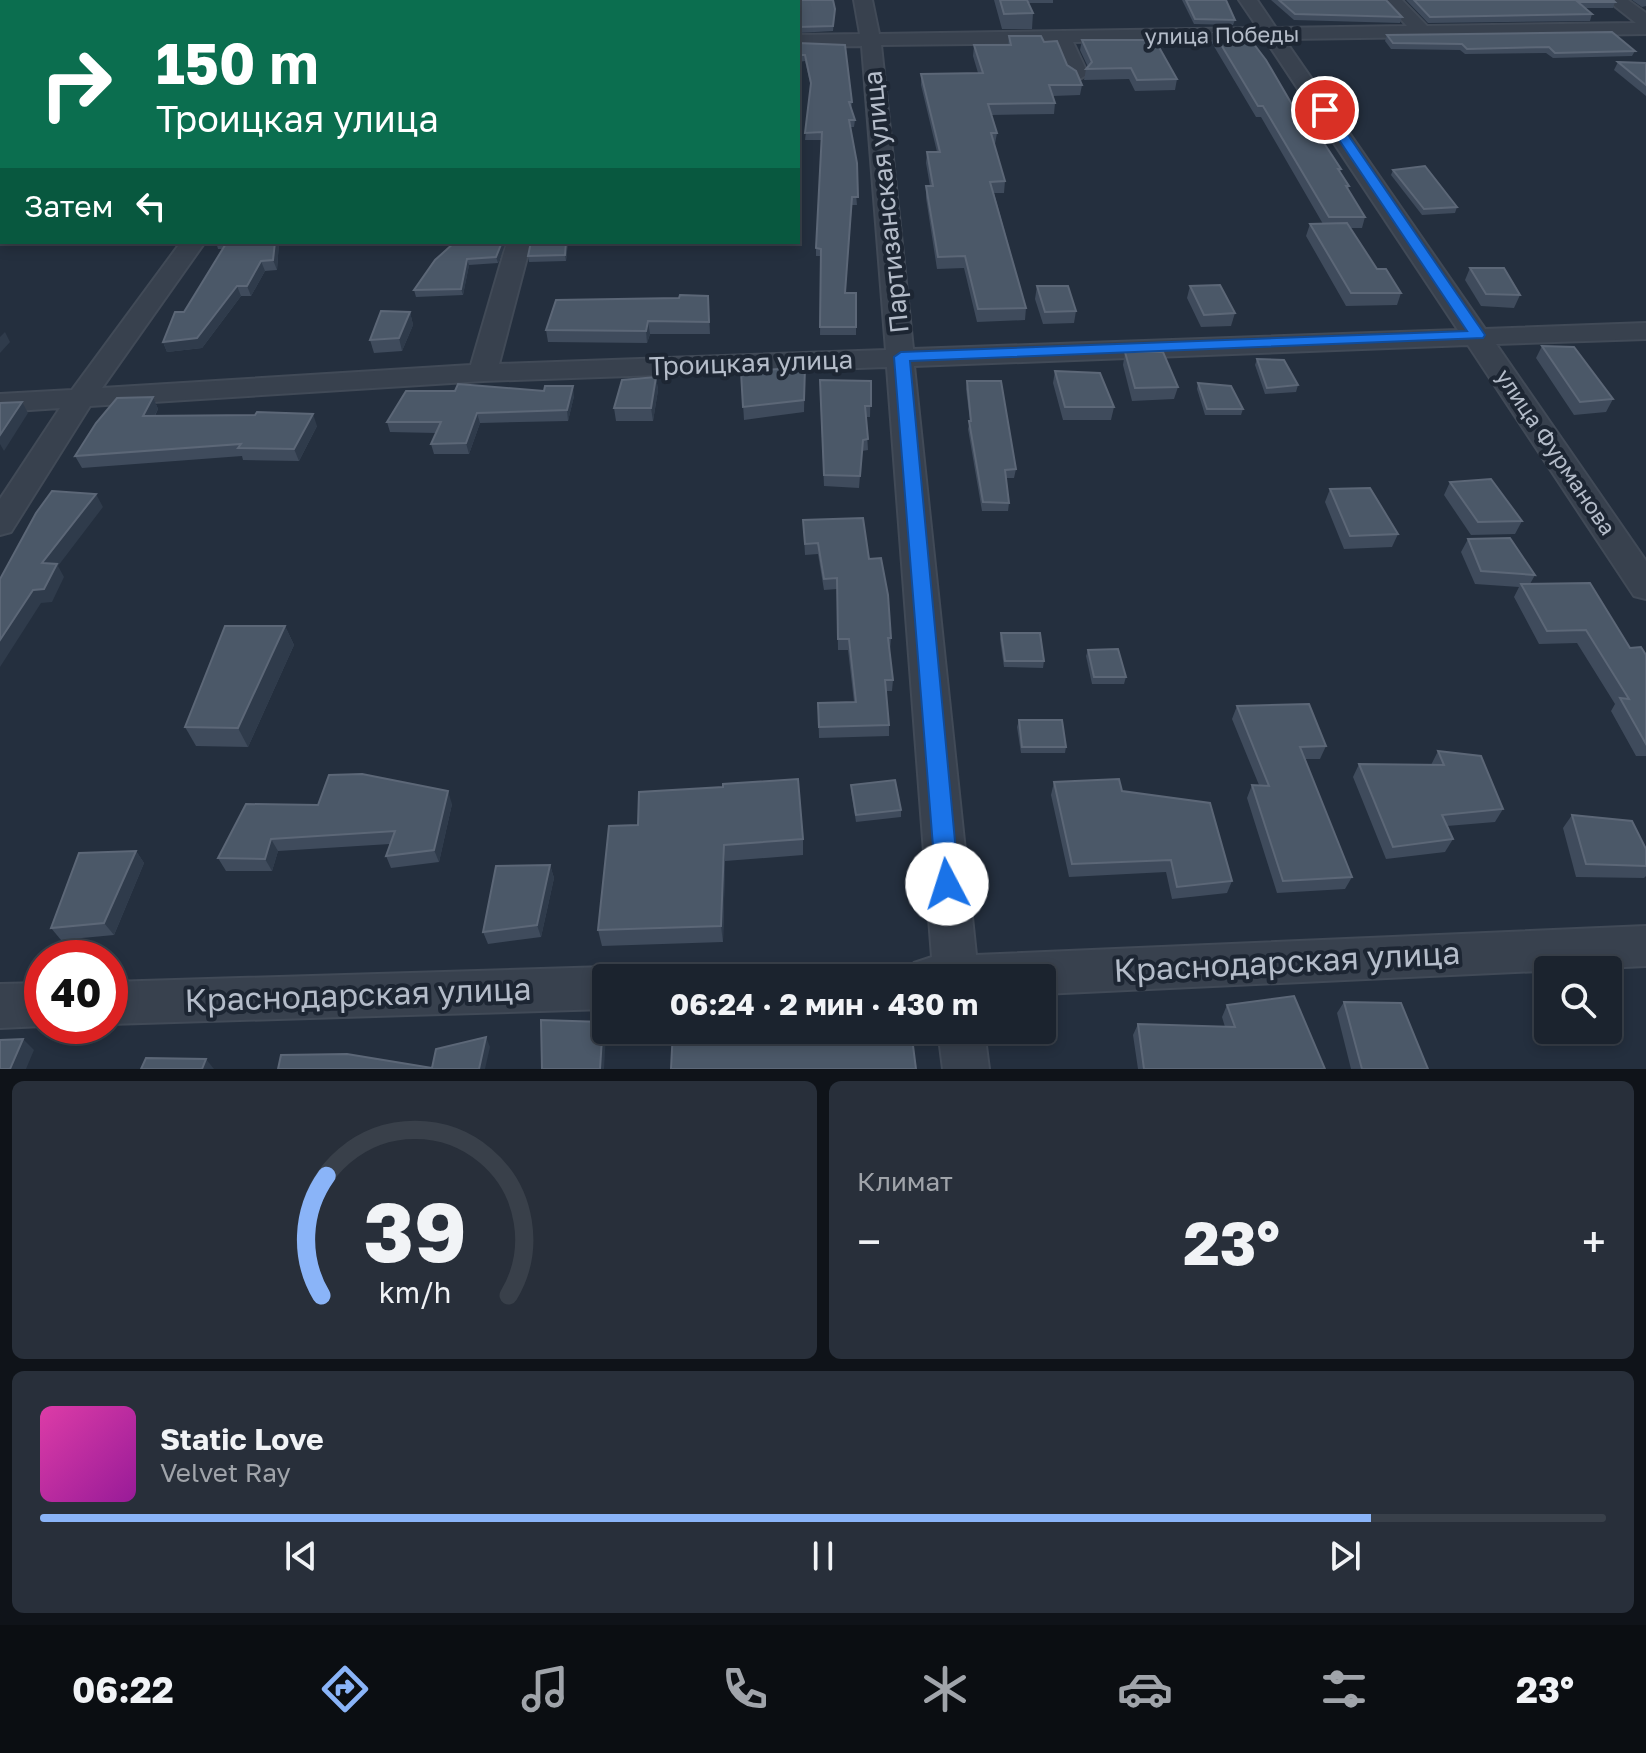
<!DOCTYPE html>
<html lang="ru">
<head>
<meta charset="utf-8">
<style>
	body { margin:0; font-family:"Golos Text",sans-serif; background:#282f3a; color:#f1f3f6; height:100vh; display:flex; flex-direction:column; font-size:30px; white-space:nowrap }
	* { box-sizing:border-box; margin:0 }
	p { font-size:26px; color:#a0a4aa }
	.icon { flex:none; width:44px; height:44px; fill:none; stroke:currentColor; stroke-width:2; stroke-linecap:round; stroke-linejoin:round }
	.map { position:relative; height:1069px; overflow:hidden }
	.details { display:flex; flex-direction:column; gap:12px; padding:12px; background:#0f1319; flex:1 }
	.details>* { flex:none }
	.banner { position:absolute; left:0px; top:0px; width:800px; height:244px; box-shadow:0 4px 12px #0003,0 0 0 2px #39404a; background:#0b6e4f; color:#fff; overflow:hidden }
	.controls { position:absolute; left:1534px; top:956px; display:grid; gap:16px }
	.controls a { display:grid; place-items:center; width:88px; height:88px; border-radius:8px; background:#1b232e; box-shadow:0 4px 12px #0003,0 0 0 2px #39404a; font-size:40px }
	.speed { position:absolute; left:24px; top:940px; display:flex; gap:16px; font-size:40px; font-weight:700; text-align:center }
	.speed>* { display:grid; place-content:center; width:104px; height:104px; border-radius:50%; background:#1b232e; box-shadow:0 4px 12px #0003,0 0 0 2px #39404a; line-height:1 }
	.speed .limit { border:12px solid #d22; background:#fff; color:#111 }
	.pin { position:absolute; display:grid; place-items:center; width:68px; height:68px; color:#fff; margin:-34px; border:4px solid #fff; border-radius:50%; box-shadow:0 2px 8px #0007 }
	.me { position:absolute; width:88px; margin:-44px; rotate:355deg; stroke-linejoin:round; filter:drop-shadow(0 0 6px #0008) }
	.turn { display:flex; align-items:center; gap:28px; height:168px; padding:0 24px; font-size:36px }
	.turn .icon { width:104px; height:104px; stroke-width:2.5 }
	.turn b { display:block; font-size:56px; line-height:68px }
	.then { display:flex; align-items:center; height:76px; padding:0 24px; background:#0003; gap:16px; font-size:30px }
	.big { font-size:60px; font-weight:700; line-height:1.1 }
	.details .card { flex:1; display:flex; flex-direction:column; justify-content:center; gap:12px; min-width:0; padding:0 28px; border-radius:12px; background:#282f3a }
	.details .dial { align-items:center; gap:0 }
	.dial svg { height:208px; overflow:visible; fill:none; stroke:#39404a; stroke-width:7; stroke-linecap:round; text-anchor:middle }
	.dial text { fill:#f1f3f6; stroke:none }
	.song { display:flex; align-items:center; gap:24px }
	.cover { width:96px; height:96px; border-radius:12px; background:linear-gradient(135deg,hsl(320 70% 55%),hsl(300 70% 35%)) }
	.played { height:8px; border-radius:4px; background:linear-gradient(90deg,#8ab4f8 85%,#39404a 85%) }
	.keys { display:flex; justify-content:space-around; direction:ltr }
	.heat { display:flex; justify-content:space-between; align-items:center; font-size:44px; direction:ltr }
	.details .tiles { flex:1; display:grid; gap:12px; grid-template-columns:1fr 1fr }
	.card:last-child { grid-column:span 2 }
	.trip { position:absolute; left:592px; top:964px; width:464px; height:80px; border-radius:8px; background:#1b232e; box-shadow:0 4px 12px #0003,0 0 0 2px #39404a; font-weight:700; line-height:80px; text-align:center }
	.dock { display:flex; height:128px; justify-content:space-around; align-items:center; background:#0b0e12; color:#a0a4aa }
	.dock .icon { width:56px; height:56px }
	.dock .active { color:#8ab4f8 }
	.dock b { font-size:36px; color:#f1f3f6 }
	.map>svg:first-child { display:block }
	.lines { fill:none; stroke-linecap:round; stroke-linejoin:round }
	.minor-casing { stroke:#414a57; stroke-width:4 }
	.minor { fill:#38414e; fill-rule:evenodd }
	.wall { fill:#3f4b5c }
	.shaded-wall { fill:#2f3b4b }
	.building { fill:#4b5868; stroke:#5c6777; stroke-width:2 }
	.route { fill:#1a73e8; stroke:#114b97; stroke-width:2 }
	.labels { text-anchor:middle; stroke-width:8; stroke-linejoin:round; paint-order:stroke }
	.far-street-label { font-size:22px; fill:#b4bcc9; stroke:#1d2633 }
	.street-label { font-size:26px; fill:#b4bcc9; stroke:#1d2633 }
	.near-street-label { font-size:32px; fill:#b4bcc9; stroke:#1d2633 }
</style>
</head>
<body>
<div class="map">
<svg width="1646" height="1069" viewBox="0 0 1646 1069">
	<rect width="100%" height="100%" fill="#242f3e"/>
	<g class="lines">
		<g class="minor-casing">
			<g id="minor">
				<polygon points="0,0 18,0 2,2 2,6"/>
				<polygon points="359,0 377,0 358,2"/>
				<polygon points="471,0 489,0 470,2"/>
				<path d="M854,0H872L879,34L1258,28L1239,0H1257L1276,28L1407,26L1383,0H1402L1427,26L1636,23L1607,0H1628L1646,13V34L1284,39L1485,329L1646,323V339L1496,344L1646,561V599L1634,596L1468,345L914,366L976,955L1646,926V966L1042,994V978H907L914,963L932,957L887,367L483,381L90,406L11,532L0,535V499L60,408L0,412V394L72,390L181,242H205L102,388L471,365L507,242H531L499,364L886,350L862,46L798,47V35L860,34ZM1265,39L1458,330L913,349L881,45L1055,43L1068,74L1078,80L1088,74L1073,42Z"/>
				<polygon points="606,967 622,973 624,978 606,978 606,1009 110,1024 110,982"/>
				<polygon points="42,983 43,1026 0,1028 0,984"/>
				<polygon points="938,1030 984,1030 989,1069 943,1069"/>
			</g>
		</g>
		<use href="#minor" class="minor"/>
	</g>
	<g class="wall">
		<polygon points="994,0 1053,0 1053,3 1029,3 1033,13 1032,29 1002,29"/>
		<polygon points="1182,0 1226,0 1235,20 1233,25 1194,24"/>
		<polygon points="1271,0 1386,0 1402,17 1400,23 1294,20"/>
		<polygon points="1406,0 1613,0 1615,2 1613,8 1585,8 1592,14 1590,21 1428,23"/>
		<polygon points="1632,0 1646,0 1646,6 1642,7"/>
		<polygon points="798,2 835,9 833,31 798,33"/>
		<polygon points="1214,33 1245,39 1311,137 1341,169 1340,172 1349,186 1348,190 1365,217 1362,228 1350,228 1377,269 1401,293 1397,305 1346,306 1306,236 1310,224 1323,224 1261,117 1256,117 1212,43"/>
		<polygon points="1387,35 1635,51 1632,56 1553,58 1546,53 1465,54 1460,50 1391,49 1385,41"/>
		<polygon points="1009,36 1044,42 1067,65 1082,85 1080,95 1053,96 1055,103 1054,114 991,115 997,133 995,144 994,144 1005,181 1004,193 994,193 1026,308 1025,320 977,322 964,268 937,269 926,198 926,186 930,186 926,163 927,152 937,152 921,85 921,74 978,73 973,56 974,45 1008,45"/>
		<polygon points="1082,40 1177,79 1175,90 1135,91 1129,79 1084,80 1086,69 1088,67 1080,50"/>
		<polygon points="798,43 852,102 851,109 855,120 854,127 850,127 857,205 852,205 845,293 856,293 856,335 820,335 821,256 816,256 816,248 822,140 805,140 811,87 805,61 798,62"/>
		<polygon points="1618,62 1646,63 1646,96 1614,70"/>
		<polygon points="1393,170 1457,207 1455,213 1422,215 1391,175"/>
		<polygon points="122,242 156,242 155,244 122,243"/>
		<polygon points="216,242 279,242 277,270 265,271 251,296 241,296 202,348 167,352 163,342 184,312 223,249 218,249"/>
		<polygon points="455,242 506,242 498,263 469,265 463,295 416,297 414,290"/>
		<polygon points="568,242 566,261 529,262 528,256"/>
		<polygon points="1470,268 1520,295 1514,308 1481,306 1465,280"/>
		<polygon points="1037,286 1076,311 1074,323 1043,324 1035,299"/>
		<polygon points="1190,286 1235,313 1231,326 1201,327 1187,298"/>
		<polygon points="708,296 710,334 650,334 647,343 548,342 546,330 679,298"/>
		<polygon points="410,312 413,325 402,351 374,353 370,340"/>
		<polygon points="1542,346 1613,399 1606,412 1574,415 1536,358"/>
		<polygon points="1125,352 1178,387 1174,399 1132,401 1123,365"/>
		<polygon points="1257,359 1298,385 1296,392 1265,394 1255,365"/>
		<polygon points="805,367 804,412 744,420 741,372"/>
		<polygon points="1055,371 1114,407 1111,420 1063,420 1053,383"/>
		<polygon points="656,377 658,390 653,421 616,421 614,408"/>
		<polygon points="871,381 870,417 866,417 868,450 862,451 859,488 824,486 820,391"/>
		<polygon points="967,381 1016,469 1014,478 1006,478 1009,503 1008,511 982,511 968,429 970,421 966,389"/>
		<polygon points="1198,383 1243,409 1241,415 1205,415 1197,389"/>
		<polygon points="574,396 568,421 480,423 469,454 434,454 431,444 436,433 390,432 387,422"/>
		<polygon points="153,397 158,409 155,416 317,426 299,461 243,460 242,456 82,468 75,456"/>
		<polygon points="1450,482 1522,521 1515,534 1471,535 1444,495"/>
		<polygon points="1330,489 1398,534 1392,547 1344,549 1325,502"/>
		<polygon points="803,520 869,559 891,638 890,650 889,650 893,680 892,691 886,691 889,725 889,736 819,738 818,703 854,702 848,650 838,650 837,589 824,590 818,554 805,555"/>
		<polygon points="1468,539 1535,575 1530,584 1630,648 1646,655 1646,756 1636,756 1611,711 1615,704 1577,643 1539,644 1514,597 1519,587 1475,584 1461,552"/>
		<polygon points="285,626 294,645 248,747 196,746 185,727"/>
		<polygon points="1001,633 1044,661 1043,668 1004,667 1000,639"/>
		<polygon points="1088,650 1126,677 1124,684 1092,684 1086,656"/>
		<polygon points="1237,706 1326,746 1320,759 1305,759 1352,877 1345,889 1277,893 1247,798 1252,785 1259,785 1232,719"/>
		<polygon points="1019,720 1066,747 1065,753 1021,753 1017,727"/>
		<polygon points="1438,751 1503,809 1495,822 1447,826 1453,839 1445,852 1386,859 1353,777 1359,764 1431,765"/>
		<polygon points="1054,782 1122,791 1232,881 1227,893 1172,899 1166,872 1069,877 1051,795"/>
		<polygon points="851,785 901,810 901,817 856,822 851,791"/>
		<polygon points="452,804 439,862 391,868 386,856 390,844 278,851 272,871 226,871 218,858 318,805"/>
		<polygon points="1572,815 1646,849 1646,876 1644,878 1576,877 1563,828"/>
		<polygon points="638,825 803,839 803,855 725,861 723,942 602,946 598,930"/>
		<polygon points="136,851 144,863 114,935 61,940 51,928"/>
		<polygon points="550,865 554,878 541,937 488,944 483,932"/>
		<polygon points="1344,1002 1428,1069 1351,1069 1337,1013"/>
		<polygon points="1227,1005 1325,1069 1138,1069 1133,1035 1138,1024 1225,1027 1222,1017"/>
	</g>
	<g class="shaded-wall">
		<polygon points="2,58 2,72 0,74 0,60"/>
		<polygon points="275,242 279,242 277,270 273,260"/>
		<polygon points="502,242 506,242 498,263 496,257"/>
		<polygon points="566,242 568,242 566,261 565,255"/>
		<polygon points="467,259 469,265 463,295 461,289"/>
		<polygon points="261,261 265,271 251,296 247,286"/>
		<polygon points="237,286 241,296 202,348 167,352 163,342"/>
		<polygon points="410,312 413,325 402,351 399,338"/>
		<polygon points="648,321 650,334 647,343 646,331"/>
		<polygon points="5,332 10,342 0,353 0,337"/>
		<polygon points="656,377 658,390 653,421 651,408"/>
		<polygon points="573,386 574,396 568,421 567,410"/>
		<polygon points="153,397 158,409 148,428 143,416"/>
		<polygon points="22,402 28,413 4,451 0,444 0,435"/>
		<polygon points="477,413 480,423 469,454 466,443"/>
		<polygon points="313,414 317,426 299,461 294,449"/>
		<polygon points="96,494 103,507 58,566 64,577 52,602 41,603 0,667 0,640 42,563"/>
		<polygon points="285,626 294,645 248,747 238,728"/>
		<polygon points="448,791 452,804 439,862 434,850"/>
		<polygon points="271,839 278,851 272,871 265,859"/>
		<polygon points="724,845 725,861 723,942 721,926"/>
		<polygon points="136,851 144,863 114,935 104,923"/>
		<polygon points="550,865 554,878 541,937 537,925"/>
		<polygon points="603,1022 606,1033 604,1069 600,1069"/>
		<polygon points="486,1037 490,1047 485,1069 479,1069"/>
		<polygon points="23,1039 34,1050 26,1069 10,1069"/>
		<polygon points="206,1059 214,1069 202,1069"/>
	</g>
	<g class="building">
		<polygon points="127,0 319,0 317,2 125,2"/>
		<polygon points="535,0 573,0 572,2 534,2"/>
		<polygon points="794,0 833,0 835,9 833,26 798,27 798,2 794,2"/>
		<polygon points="1000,0 1027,0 1033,13 1004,14"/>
		<polygon points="1186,0 1226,0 1235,20 1195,19"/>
		<polygon points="1279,0 1386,0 1402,17 1295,14"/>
		<polygon points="1414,0 1613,0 1615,2 1578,2 1592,14 1430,17"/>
		<polygon points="2,23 2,58 0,60 0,25"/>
		<polygon points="1242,32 1245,39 1250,39 1266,60 1311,137 1320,137 1341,169 1338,169 1349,186 1346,186 1365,217 1329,217 1263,106 1258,106 1214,33"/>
		<polygon points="1612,32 1635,51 1555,53 1549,47 1467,49 1462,44 1393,43 1387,35"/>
		<polygon points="1009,36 1041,36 1044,42 1057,41 1067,65 1076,71 1082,85 1049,85 1055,103 988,104 997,133 991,133 1005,181 990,182 1026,308 978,309 965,256 938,257 926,186 933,186 927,152 940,152 921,74 983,73 974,45 1011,45"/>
		<polygon points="1082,40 1155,40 1177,79 1137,80 1131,68 1086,69 1092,62"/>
		<polygon points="798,43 845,45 852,102 849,102 855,120 849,120 857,163 858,197 852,197 845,293 856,293 856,327 820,327 821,249 816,248 822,132 805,133 811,83 805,55 798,55"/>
		<polygon points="1618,62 1646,63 1646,85"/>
		<polygon points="1425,166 1457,207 1424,209 1393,170"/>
		<polygon points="1347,223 1377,269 1386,269 1401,293 1351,293 1310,224"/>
		<polygon points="227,242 275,242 273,260 261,261 247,286 237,286 197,338 163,342 175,312 184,312"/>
		<polygon points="455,242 502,242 496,257 467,259 461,289 414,290 435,260"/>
		<polygon points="531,242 566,242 565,255 528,256"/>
		<polygon points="1470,268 1504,268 1520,295 1486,294"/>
		<polygon points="1220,285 1235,313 1204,315 1190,286"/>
		<polygon points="1037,286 1068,286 1076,311 1045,312"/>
		<polygon points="680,295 708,296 709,322 648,321 646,331 546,330 556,300 679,298"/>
		<polygon points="381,311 410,312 399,338 370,340"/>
		<polygon points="1542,346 1574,347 1613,399 1580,402"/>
		<polygon points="1125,352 1163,352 1178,387 1135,388"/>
		<polygon points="1257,359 1284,360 1298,385 1267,388"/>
		<polygon points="805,367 804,400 743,407 741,372"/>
		<polygon points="1055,371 1100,373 1114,407 1065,407"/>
		<polygon points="656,377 651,408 614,408 622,380"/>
		<polygon points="820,380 871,381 871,406 865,406 868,439 863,440 860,476 824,475"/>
		<polygon points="967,381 1001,381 1016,469 1005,470 1009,503 983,502 969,421 971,421"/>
		<polygon points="1198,383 1231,386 1243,409 1207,409"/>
		<polygon points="458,384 544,391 545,386 573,386 567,410 477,413 466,443 431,444 441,422 387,422 406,391 455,391"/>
		<polygon points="153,397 143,416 255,415 257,412 313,414 294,449 238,448 241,444 75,456 96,423 117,398"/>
		<polygon points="22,402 0,435 0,403"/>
		<polygon points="1491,479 1522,521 1478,522 1450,482"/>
		<polygon points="1370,488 1398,534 1350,536 1330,489"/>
		<polygon points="52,491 96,494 42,563 57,564 44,589 33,590 0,640 0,579 36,513"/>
		<polygon points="863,518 869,559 881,558 888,595 891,638 888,638 893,680 885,680 889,725 819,727 818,703 856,702 849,639 838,639 837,578 824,579 818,543 805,544 803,520"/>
		<polygon points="1510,538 1535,575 1481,571 1468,539"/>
		<polygon points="1590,583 1630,648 1641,647 1646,655 1646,744 1620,698 1629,699 1586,630 1547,631 1521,584"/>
		<polygon points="225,626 285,626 238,728 185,727"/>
		<polygon points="1001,633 1040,633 1044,661 1005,661"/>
		<polygon points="1118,649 1126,677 1094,677 1088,650"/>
		<polygon points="1309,704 1326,746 1300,747 1352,877 1283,881 1252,785 1269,786 1237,706"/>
		<polygon points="1019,720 1062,720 1066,747 1022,747"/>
		<polygon points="1438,751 1481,756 1503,809 1442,815 1453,839 1393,847 1359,764 1444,765"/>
		<polygon points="362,774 448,791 434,850 386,856 395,831 271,839 265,859 218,858 246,804 318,805 329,775"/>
		<polygon points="798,779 803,839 724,845 721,926 598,930 609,826 638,825 639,792 723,787 723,784"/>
		<polygon points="1119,779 1122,791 1210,803 1232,881 1177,887 1171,860 1072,864 1054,782"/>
		<polygon points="895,780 901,810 856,815 851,785"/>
		<polygon points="1572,815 1632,821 1646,849 1646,866 1586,864"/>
		<polygon points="136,851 104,923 51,928 79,853"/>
		<polygon points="550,865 537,925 483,932 496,866"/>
		<polygon points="1294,996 1325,1069 1144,1069 1138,1024 1235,1027 1227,1005"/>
		<polygon points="1344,1002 1401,1003 1428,1069 1362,1069"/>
		<polygon points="541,1020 603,1022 600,1069 542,1069"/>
		<polygon points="673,1030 911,1030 916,1069 671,1069"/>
		<polygon points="486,1037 479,1069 278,1069 281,1055 347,1054 432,1068 436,1049"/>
		<polygon points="23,1039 10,1069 0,1069 0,1040"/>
		<polygon points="146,1058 206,1059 202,1069 141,1069"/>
	</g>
	<polygon class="route" points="1320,107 1329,107 1485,335 1483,338 910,361 959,884 956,891 947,895 939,891 936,884 894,357 901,352 1467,331 1319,110"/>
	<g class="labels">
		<g class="far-street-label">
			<text transform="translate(1222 35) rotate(-1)" y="8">улица Победы</text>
			<text transform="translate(1556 452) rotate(56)" y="8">улица Фурманова</text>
		</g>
		<g class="street-label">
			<text transform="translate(886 202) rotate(-96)" y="9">Партизанская улица</text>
			<text transform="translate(751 363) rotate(-2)" y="9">Троицкая улица</text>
		</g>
		<g class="near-street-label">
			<text transform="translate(1287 962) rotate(-3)" y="11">Краснодарская улица</text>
			<text transform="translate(358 995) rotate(-2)" y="11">Краснодарская улица</text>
		</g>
	</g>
</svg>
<div class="controls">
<a><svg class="icon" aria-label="search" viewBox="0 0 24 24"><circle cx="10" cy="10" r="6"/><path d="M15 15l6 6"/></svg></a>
</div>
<div class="speed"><div class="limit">40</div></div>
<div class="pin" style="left:1325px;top:110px;background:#d93025"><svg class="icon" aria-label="arrive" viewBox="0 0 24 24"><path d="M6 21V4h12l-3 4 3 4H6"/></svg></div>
<svg class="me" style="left:947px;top:884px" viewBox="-20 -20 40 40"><circle r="19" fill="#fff"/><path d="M0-13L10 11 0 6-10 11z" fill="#1a73e8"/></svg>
<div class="trip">06:24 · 2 мин · 430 m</div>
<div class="banner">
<div class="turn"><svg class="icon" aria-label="right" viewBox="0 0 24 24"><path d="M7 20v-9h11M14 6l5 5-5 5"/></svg><div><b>150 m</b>Троицкая улица</div></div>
<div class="then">Затем<svg class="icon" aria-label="left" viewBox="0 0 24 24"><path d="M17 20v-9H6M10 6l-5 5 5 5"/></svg></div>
</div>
</div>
<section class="details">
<div class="tiles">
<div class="card dial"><svg viewBox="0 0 100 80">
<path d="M14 69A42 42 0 1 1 86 69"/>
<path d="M14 69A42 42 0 0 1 16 23" stroke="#8ab4f8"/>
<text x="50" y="56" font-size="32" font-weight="700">39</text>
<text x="50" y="72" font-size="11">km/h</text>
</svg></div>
<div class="card"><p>Климат</p>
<div class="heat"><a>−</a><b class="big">23°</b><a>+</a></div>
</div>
<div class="card">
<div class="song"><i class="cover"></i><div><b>Static Love</b><p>Velvet Ray</p></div></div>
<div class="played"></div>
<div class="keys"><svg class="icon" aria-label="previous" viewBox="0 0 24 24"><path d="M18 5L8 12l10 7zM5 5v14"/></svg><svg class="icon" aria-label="pause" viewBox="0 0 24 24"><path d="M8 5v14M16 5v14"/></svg><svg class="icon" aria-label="next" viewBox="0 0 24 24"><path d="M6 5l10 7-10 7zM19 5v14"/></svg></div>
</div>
</div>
</section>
<nav class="dock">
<b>06:22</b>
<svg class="icon active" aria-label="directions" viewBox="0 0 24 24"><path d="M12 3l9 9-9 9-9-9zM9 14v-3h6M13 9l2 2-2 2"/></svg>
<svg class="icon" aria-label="music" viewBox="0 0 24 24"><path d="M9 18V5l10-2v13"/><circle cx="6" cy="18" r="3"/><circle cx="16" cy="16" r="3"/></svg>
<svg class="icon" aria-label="phone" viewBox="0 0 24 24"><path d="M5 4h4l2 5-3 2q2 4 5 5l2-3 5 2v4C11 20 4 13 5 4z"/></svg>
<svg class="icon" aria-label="climate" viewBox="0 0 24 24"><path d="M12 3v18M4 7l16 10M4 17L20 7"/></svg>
<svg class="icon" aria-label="car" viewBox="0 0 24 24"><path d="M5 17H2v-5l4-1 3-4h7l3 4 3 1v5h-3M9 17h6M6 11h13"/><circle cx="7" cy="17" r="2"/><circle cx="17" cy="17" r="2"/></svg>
<svg class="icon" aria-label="filters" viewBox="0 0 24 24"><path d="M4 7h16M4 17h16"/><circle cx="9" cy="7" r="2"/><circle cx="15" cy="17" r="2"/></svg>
<b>23°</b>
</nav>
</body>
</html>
